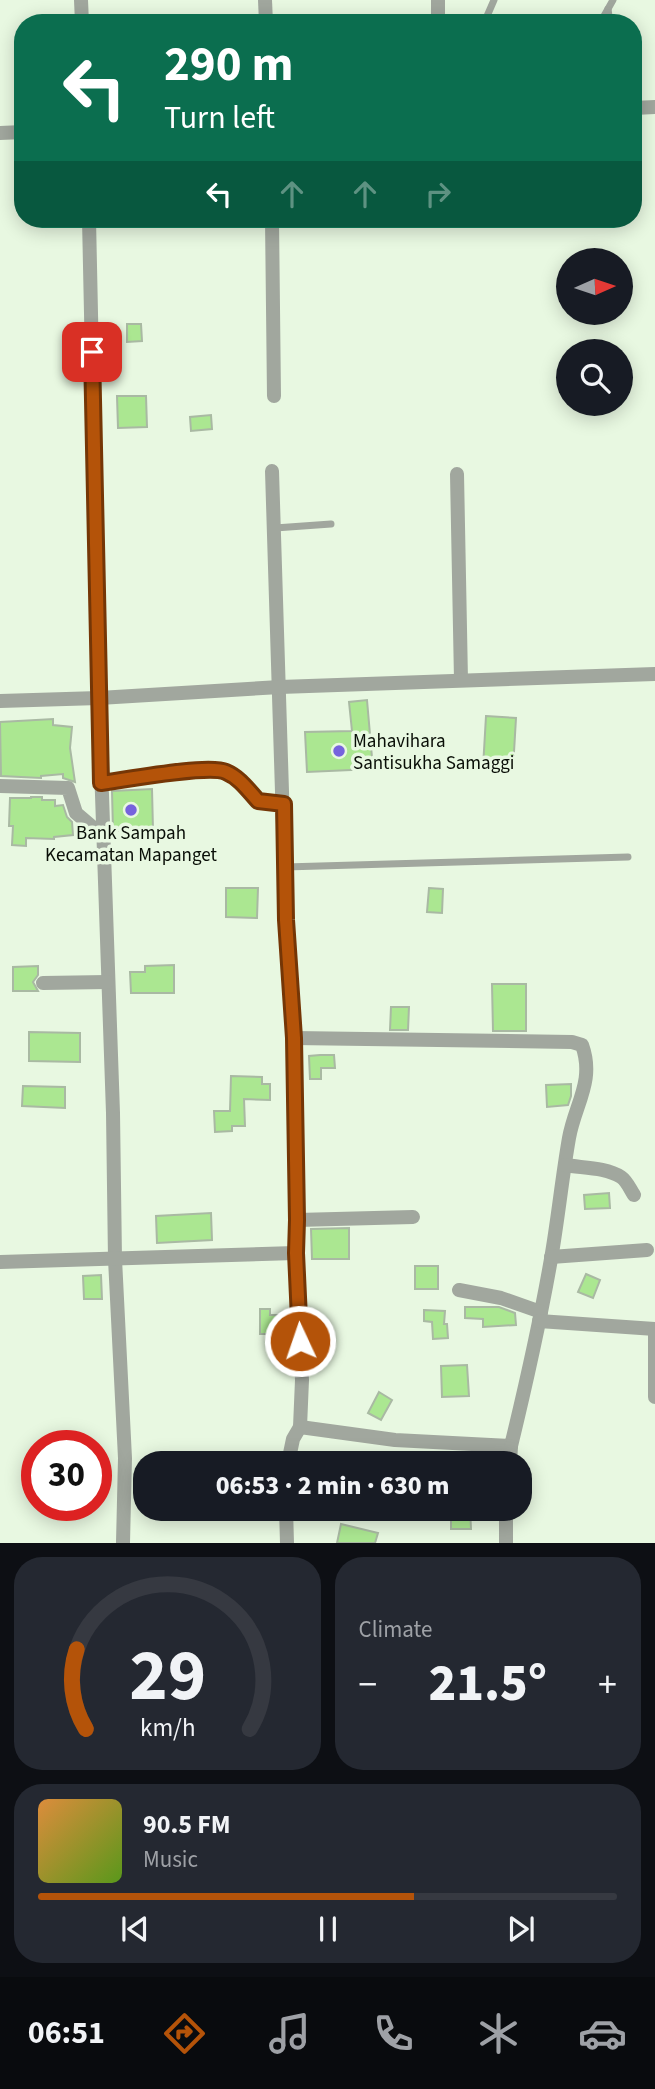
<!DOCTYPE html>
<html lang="en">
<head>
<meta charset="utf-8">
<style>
	body { margin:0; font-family:"Source Sans 3",sans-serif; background:#242831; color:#f1f3f6; height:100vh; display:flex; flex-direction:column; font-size:26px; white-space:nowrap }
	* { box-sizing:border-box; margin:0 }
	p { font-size:23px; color:#9ea1a6 }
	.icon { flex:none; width:38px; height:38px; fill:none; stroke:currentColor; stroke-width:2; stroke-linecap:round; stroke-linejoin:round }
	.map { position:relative; height:1543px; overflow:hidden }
	.panel { display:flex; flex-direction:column; gap:14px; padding:14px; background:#0d0f14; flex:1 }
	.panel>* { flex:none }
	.guide { position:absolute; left:14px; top:14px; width:628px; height:214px; border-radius:28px; box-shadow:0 4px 18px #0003; background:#0b6e4f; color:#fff; overflow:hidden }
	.needle { width:46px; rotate:87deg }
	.tools { position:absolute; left:556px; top:248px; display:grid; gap:14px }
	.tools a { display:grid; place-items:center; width:77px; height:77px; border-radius:50%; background:#171b24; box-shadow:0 4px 18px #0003; font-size:35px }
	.speed { position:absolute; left:21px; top:1430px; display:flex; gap:14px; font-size:35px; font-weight:700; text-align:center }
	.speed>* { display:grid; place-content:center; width:91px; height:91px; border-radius:50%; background:#171b24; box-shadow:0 4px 18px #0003; line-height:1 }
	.speed .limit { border:10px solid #d22; background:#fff; color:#111 }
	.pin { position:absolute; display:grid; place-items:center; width:60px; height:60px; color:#fff; margin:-30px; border-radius:14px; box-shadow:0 4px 10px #0006 }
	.me { position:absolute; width:77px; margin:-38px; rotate:357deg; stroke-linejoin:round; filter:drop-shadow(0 0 5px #0008) }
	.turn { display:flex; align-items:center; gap:24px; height:147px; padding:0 35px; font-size:32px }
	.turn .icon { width:91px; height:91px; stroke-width:2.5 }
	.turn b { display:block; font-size:49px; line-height:60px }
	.lanes { display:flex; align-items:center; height:66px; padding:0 35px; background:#0003; justify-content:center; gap:35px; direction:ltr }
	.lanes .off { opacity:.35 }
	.big { font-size:52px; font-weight:800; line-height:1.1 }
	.panel .widget { flex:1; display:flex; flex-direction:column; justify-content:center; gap:10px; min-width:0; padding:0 24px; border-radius:28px; background:#242831 }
	.panel .dial { align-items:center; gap:0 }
	.dial svg { height:182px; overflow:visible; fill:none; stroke:#363941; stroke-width:7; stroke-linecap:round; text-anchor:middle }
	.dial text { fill:#f1f3f6; stroke:none }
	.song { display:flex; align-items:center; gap:21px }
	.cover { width:84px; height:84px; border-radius:10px; background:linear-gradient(135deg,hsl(30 70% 55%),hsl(90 70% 35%)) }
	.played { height:7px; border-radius:4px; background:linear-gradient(90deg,#b45309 65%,#363941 65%) }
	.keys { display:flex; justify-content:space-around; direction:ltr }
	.heat { display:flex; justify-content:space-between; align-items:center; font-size:38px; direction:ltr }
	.panel .tiles { flex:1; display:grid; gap:14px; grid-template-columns:1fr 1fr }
	.widget:last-child { grid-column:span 2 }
	.trip { position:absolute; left:133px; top:1451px; width:399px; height:70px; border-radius:28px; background:#171b24; box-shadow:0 4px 18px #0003; font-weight:800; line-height:70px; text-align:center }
	.menu { display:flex; height:112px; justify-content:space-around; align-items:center; background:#090b0e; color:#9ea1a6 }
	.menu .icon { width:49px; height:49px }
	.menu .current { color:#b45309 }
	.menu b { font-size:32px; color:#f1f3f6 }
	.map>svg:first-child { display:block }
	.building { fill:#abe791; stroke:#a9b9a3; stroke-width:2 }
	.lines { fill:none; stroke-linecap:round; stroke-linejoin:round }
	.lane { stroke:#a1a79e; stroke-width:7 }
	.street { stroke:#a1a79e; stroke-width:14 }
	.route-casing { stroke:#753606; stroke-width:18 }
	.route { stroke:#b45309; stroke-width:12 }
	.poi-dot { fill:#7663dd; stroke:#e8f8e1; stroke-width:2.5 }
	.labels { text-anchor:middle; stroke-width:7; stroke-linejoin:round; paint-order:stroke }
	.poi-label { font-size:19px; fill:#090e07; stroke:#e8f8e1; text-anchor:start }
</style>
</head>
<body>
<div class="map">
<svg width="655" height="1543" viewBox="0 0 655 1543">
	<rect width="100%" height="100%" fill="#e8f8e1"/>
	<g class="building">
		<polygon points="127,324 141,324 142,341 127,342"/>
		<polygon points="117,396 146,396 147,427 118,428"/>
		<polygon points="211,415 212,429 191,431 190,417"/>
		<polygon points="367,700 373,769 307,772 305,732 352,731 349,702"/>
		<polygon points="486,716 516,718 513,769 483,768"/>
		<polygon points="53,719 53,725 72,727 70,748 75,782 63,778 63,774 41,776 41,778 1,776 0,722"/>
		<polygon points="152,789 153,830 113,831 112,791"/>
		<polygon points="31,797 42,797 42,800 55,800 55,806 63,805 67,817 72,822 73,835 54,837 54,839 26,838 26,846 12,845 13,826 9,826 10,798 31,798"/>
		<polygon points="226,888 258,888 257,918 226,917"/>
		<polygon points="429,888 443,889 442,913 427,912"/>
		<polygon points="174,965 174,993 131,993 130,972 145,972 145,966"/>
		<polygon points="38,966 38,975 33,982 38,991 13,991 13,967"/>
		<polygon points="492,984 526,984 526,1031 493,1031"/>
		<polygon points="391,1007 409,1007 408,1030 390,1030"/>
		<polygon points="29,1032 80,1033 80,1062 29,1061"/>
		<polygon points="320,1055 334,1055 335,1068 321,1068 321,1079 310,1079 309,1056"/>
		<polygon points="231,1076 262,1077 262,1084 270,1084 270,1100 244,1099 245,1126 232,1126 232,1131 215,1132 214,1111 230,1111"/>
		<polygon points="571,1084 571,1096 568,1105 547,1107 546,1085"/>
		<polygon points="23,1086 65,1087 65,1108 22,1106"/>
		<polygon points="609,1193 610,1208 585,1209 584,1195"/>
		<polygon points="211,1213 212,1240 157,1243 156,1216"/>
		<polygon points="349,1228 349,1259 312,1259 311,1229"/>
		<rect x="415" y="1266" width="23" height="23"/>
		<polygon points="586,1274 600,1280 593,1298 578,1292"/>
		<polygon points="101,1275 102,1299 84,1299 83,1276"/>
		<polygon points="465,1307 499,1307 515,1313 516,1325 483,1327 483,1319 465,1318"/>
		<polygon points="260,1309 270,1309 270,1315 289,1315 289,1334 260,1334"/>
		<polygon points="424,1310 445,1311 444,1324 447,1324 448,1338 433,1339 432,1322 424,1321"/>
		<polygon points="467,1365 469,1396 442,1397 441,1366"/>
		<polygon points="379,1392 392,1400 381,1420 368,1413"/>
		<polygon points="451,1508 470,1508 471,1529 451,1529"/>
		<polygon points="341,1524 378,1533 375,1543 337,1543"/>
	</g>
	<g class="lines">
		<g class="lane">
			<polyline points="608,9 610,23"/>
			<polyline points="484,23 494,0"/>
			<polyline points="600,23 613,0"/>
			<polyline points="275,528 331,524"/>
			<polyline points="285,867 628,857"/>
		</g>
		<g class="street">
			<polyline points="81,0 82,23"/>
			<polyline points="265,0 266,23"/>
			<polyline points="438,0 438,23"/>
			<polyline points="634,108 655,107"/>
			<polyline points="0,133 23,132"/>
			<polyline points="89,219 100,737 113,1113 115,1259 125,1458 123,1543"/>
			<polyline points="272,219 274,396"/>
			<polyline points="272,471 286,920 294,1038 297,1220 295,1253"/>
			<polyline points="457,474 461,680"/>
			<polyline points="0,701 99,698 280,687 655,674"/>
			<path d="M101,783C125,780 207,764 226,772C240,778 248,790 258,801L283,804"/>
			<polyline points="0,786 68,788 76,813 103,836"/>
			<polyline points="43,983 107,982"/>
			<path d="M294,1038L572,1042L582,1045C595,1081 575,1104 569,1138C562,1178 558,1219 551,1259C540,1322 526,1384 511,1446L395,1440L300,1427"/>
			<path d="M565,1165C582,1168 606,1167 621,1177C627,1181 630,1189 634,1195"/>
			<polyline points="297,1220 413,1217"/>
			<polyline points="551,1257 647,1250"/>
			<polyline points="0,1262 295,1253 302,1380 300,1427 293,1439 288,1463"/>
			<polyline points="459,1290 501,1298 541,1312"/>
			<polyline points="539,1321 655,1329"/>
			<polyline points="655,1329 655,1397"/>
			<polyline points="510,1463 511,1446"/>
			<polyline points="286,1508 287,1543"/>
			<polyline points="506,1543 506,1508"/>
		</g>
	</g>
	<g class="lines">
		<g class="route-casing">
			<path id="route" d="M92,352L101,783C125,780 208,764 226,772C240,778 248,790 258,801L284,804L286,920L294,1038L297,1220L296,1253L300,1341"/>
		</g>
		<use href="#route" class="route"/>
	</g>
	<g class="poi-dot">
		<circle cx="339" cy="751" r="7"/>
		<circle cx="131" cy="810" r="7"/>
	</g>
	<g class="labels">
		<g class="poi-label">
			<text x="353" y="747">Mahavihara<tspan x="353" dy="22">Santisukha Samaggi</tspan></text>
			<text x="131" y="839" text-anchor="middle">Bank Sampah<tspan x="131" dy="22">Kecamatan Mapanget</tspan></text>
		</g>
	</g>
</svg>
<div class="tools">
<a><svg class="needle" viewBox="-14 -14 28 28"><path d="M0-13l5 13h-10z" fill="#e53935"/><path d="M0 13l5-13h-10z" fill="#9ea1a6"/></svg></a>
<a><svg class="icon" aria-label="search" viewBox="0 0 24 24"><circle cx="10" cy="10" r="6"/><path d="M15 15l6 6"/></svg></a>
</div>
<div class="speed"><div class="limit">30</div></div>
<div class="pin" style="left:92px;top:352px;background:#d93025"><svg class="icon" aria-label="arrive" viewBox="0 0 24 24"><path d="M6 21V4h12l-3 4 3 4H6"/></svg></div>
<svg class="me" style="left:300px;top:1341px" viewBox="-20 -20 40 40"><circle r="17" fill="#b45309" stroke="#fff" stroke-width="3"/><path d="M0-11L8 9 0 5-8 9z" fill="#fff"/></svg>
<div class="trip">06:53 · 2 min · 630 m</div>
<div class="guide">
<div class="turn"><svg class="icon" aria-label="left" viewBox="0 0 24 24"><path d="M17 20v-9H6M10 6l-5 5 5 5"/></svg><div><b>290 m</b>Turn left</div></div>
<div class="lanes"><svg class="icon" aria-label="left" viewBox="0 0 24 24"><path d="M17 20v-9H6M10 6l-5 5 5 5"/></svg><svg class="icon off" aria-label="ahead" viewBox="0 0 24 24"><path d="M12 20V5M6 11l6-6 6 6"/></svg><svg class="icon off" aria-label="ahead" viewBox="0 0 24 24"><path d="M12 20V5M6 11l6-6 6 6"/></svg><svg class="icon off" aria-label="right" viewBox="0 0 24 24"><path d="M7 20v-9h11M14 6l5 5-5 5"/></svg></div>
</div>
</div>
<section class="panel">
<div class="tiles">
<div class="widget dial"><svg viewBox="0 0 100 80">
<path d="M14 69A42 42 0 1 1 86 69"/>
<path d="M14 69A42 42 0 0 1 10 34" stroke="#b45309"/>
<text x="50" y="56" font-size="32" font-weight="700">29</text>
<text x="50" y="72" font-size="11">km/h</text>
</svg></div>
<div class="widget"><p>Climate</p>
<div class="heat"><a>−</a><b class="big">21.5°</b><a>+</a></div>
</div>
<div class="widget">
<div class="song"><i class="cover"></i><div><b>90.5 FM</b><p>Music</p></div></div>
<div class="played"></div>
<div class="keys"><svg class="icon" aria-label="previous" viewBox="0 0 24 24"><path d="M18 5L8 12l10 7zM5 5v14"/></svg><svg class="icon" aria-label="pause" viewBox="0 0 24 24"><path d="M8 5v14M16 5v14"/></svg><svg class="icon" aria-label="next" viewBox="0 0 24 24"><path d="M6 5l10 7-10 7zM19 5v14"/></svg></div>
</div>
</div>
</section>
<nav class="menu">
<b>06:51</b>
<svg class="icon current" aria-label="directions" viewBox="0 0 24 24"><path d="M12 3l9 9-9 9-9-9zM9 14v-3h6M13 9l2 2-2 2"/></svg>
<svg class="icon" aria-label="music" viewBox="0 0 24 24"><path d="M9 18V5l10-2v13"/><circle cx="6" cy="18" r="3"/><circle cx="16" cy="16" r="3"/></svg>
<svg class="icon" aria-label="phone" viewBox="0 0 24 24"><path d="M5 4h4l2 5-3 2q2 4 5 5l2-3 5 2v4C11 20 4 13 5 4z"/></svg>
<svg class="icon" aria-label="climate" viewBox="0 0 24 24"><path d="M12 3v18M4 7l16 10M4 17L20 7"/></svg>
<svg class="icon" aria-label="car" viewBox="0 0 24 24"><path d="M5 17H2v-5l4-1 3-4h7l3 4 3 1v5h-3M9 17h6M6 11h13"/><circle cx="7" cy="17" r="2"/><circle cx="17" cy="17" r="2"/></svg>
</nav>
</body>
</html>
